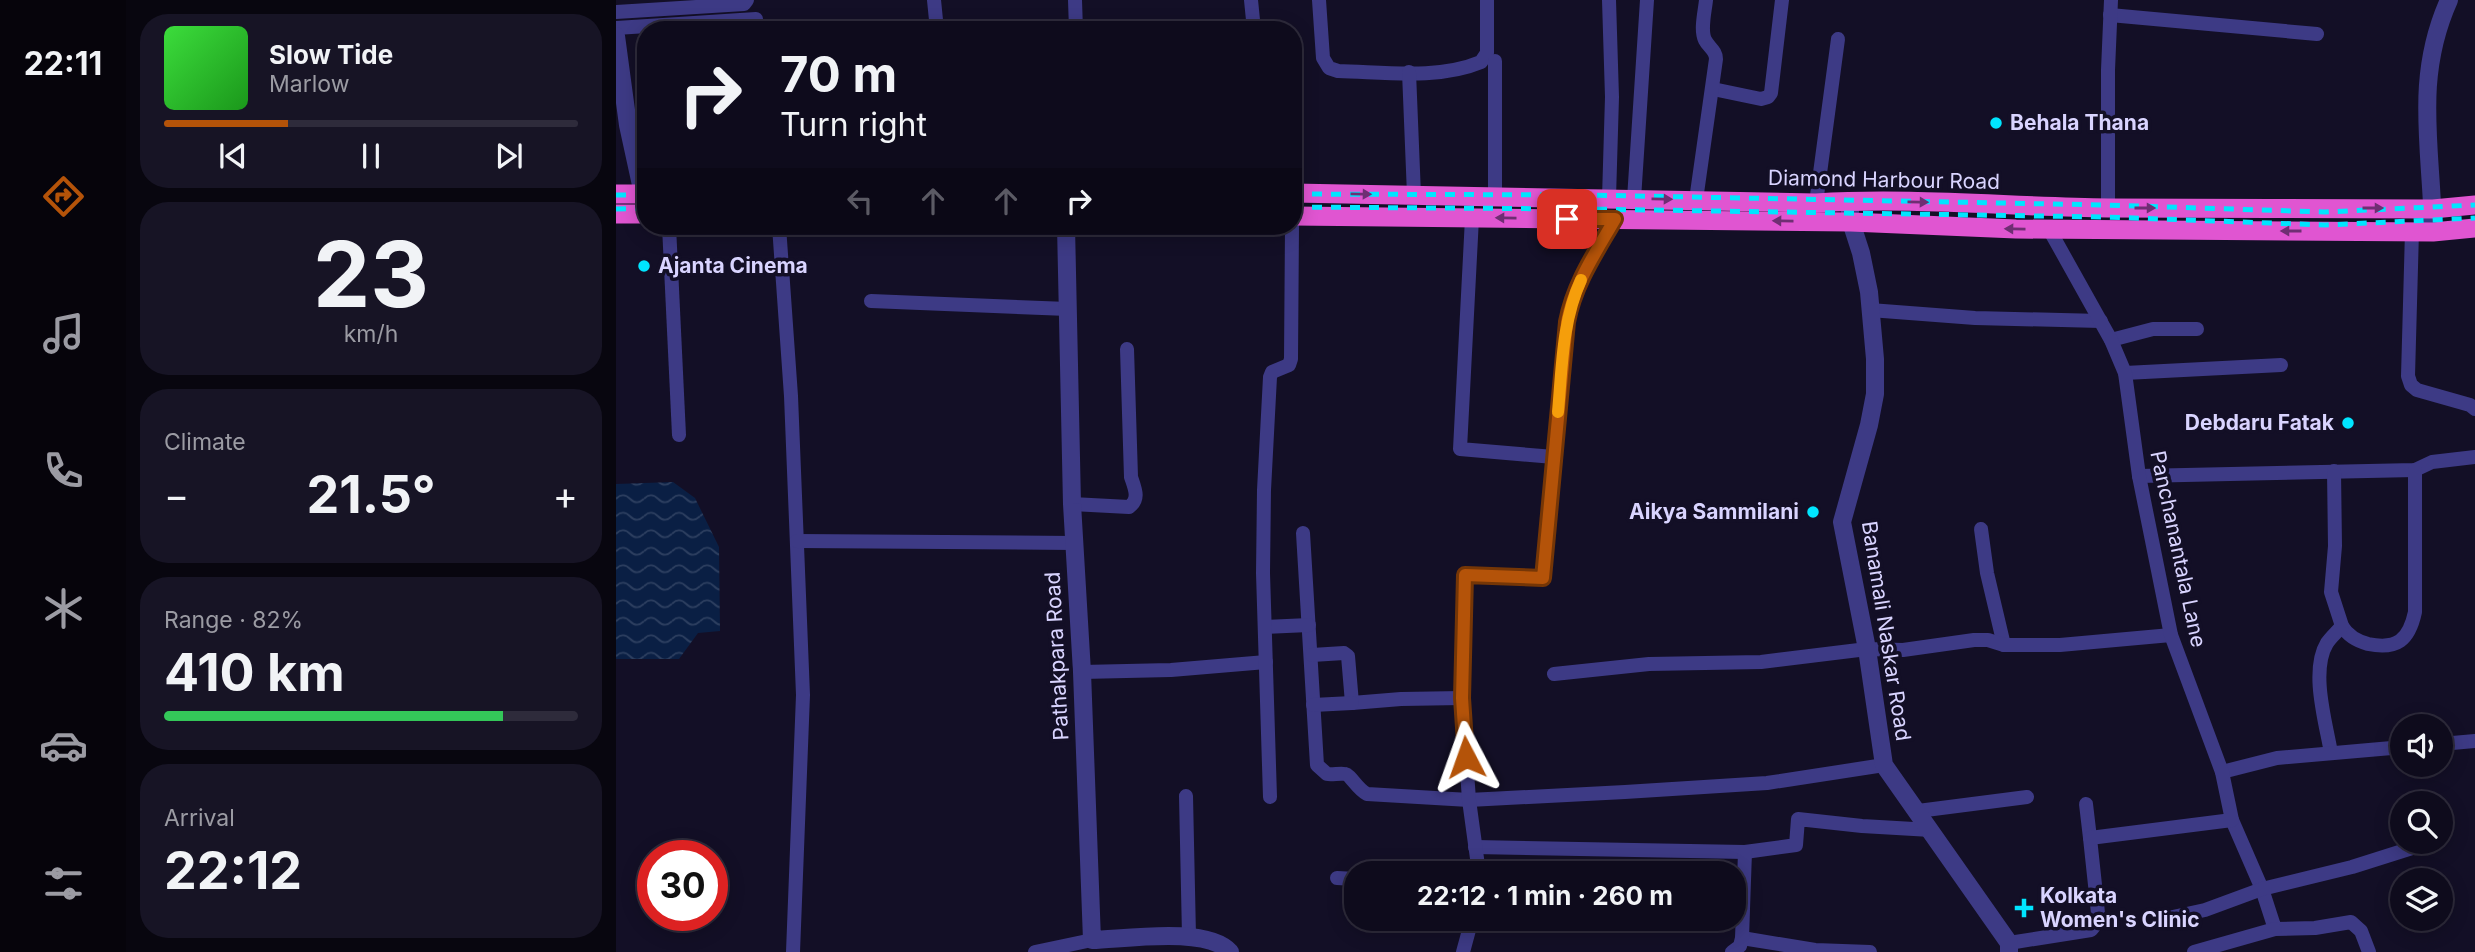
<!DOCTYPE html>
<html lang="en">
<head>
<meta charset="utf-8">
<style>
	body { margin:0; font-family:Inter,sans-serif; background:#171425; color:#f1f3f6; height:100vh; display:flex; flex-direction:column; font-size:26px; white-space:nowrap }
	* { box-sizing:border-box; margin:0 }
	p { font-size:23px; color:#9b9ba3 }
	.icon { flex:none; width:38px; height:38px; fill:none; stroke:currentColor; stroke-width:2; stroke-linecap:round; stroke-linejoin:round }
	.map { position:relative; flex:1; overflow:hidden }
	.drawer { display:flex; flex-direction:column; gap:14px; padding:14px; background:#08060f; width:490px }
	.drawer>* { flex:none }
	.hud { position:absolute; left:21px; top:21px; width:665px; height:214px; border-radius:28px; box-shadow:0 4px 18px #0003,0 0 0 2px #2e2b3b; background:#0e0b1c; color:#f1f3f6; overflow:hidden }
	.tools { position:absolute; left:1774px; top:714px; display:grid; gap:14px }
	.tools a { display:grid; place-items:center; width:63px; height:63px; border-radius:50%; background:#0e0b1c; box-shadow:0 4px 18px #0003,0 0 0 2px #2e2b3b; font-size:35px }
	.speed { position:absolute; left:21px; top:840px; display:flex; gap:14px; font-size:35px; font-weight:700; text-align:center }
	.speed>* { display:grid; place-content:center; width:91px; height:91px; border-radius:50%; background:#0e0b1c; box-shadow:0 4px 18px #0003,0 0 0 2px #2e2b3b; line-height:1 }
	.speed .limit { border:10px solid #d22; background:#fff; color:#111 }
	.pin { position:absolute; display:grid; place-items:center; width:60px; height:60px; color:#fff; margin:-30px; border-radius:14px; box-shadow:0 4px 10px #0006 }
	.me { position:absolute; width:77px; margin:-38px; rotate:356deg; stroke-linejoin:round; filter:drop-shadow(0 0 5px #0008) }
	.turn { display:flex; align-items:center; gap:24px; height:147px; padding:0 28px; font-size:32px }
	.turn .icon { width:91px; height:91px; stroke-width:2.5 }
	.turn b { display:block; font-size:49px; line-height:60px }
	.lanes { display:flex; align-items:center; height:66px; padding:0 28px; background:#0003; justify-content:center; gap:35px; direction:ltr }
	.lanes .off { opacity:.35 }
	.big { font-size:52px; font-weight:700; line-height:1.1 }
	.drawer .tile { flex:1; display:flex; flex-direction:column; justify-content:center; gap:10px; min-width:0; padding:0 24px; border-radius:28px; background:#171425 }
	.drawer .dial { align-items:center; gap:0 }
	.dial b { font-size:91px; line-height:1 }
	.song { display:flex; align-items:center; gap:21px }
	.cover { width:84px; height:84px; border-radius:10px; background:linear-gradient(135deg,hsl(120 70% 55%),hsl(120 70% 35%)) }
	.played { height:7px; border-radius:4px; background:linear-gradient(90deg,#b45309 30%,#2e2b3b 30%) }
	.keys { display:flex; justify-content:space-around; direction:ltr }
	.heat { display:flex; justify-content:space-between; align-items:center; font-size:38px; direction:ltr }
	.charge { height:10px; border-radius:5px; background:linear-gradient(90deg,#34c759 82%,#2e2b3b 0) }
	.trip { position:absolute; left:728px; top:861px; width:402px; height:70px; border-radius:28px; background:#0e0b1c; box-shadow:0 4px 18px #0003,0 0 0 2px #2e2b3b; font-weight:700; line-height:70px; text-align:center }
	main { display:flex; flex:1; min-height:0 }
	.menu { display:flex; flex-direction:column; width:126px; justify-content:space-around; align-items:center; background:#06040b; color:#9b9ba3 }
	.menu .icon { width:49px; height:49px }
	.menu .selected { color:#b45309 }
	.menu b { font-size:32px; color:#f1f3f6 }
	.map>svg:first-child { display:block }
	.water { fill:url(#water-waves) }
	.lines { fill:none; stroke-linecap:round; stroke-linejoin:round }
	.minor { stroke:#3d3a85; stroke-width:14 }
	.tertiary { stroke:#3d3a85; stroke-width:18 }
	.trunk { stroke:#e055d1; stroke-width:19 }
	.rail { stroke:#00e5ff; stroke-width:5; stroke-dasharray:10 9; stroke-linecap:butt }
	.oneway { fill:#6f2e73 }
	.route-casing { stroke:#753606; stroke-width:18 }
	.route { stroke:#b45309; stroke-width:12 }
	.slow { stroke:#f59e0b; stroke-width:12 }
	.poi-dot { fill:#00e5ff; stroke:#130f26; stroke-width:2.5 }
	.labels { text-anchor:middle; stroke-width:7; stroke-linejoin:round; paint-order:stroke }
	.poi-label { font-size:21px; font-weight:bold; fill:#d9d4ff; stroke:#130f26; text-anchor:start }
	.street-label { font-size:21px; fill:#d9d4ff; stroke:#130f26 }
</style>
</head>
<body>
<main>
<nav class="menu">
<b>22:11</b>
<svg class="icon selected" aria-label="directions" viewBox="0 0 24 24"><path d="M12 3l9 9-9 9-9-9zM9 14v-3h6M13 9l2 2-2 2"/></svg>
<svg class="icon" aria-label="music" viewBox="0 0 24 24"><path d="M9 18V5l10-2v13"/><circle cx="6" cy="18" r="3"/><circle cx="16" cy="16" r="3"/></svg>
<svg class="icon" aria-label="phone" viewBox="0 0 24 24"><path d="M5 4h4l2 5-3 2q2 4 5 5l2-3 5 2v4C11 20 4 13 5 4z"/></svg>
<svg class="icon" aria-label="climate" viewBox="0 0 24 24"><path d="M12 3v18M4 7l16 10M4 17L20 7"/></svg>
<svg class="icon" aria-label="car" viewBox="0 0 24 24"><path d="M5 17H2v-5l4-1 3-4h7l3 4 3 1v5h-3M9 17h6M6 11h13"/><circle cx="7" cy="17" r="2"/><circle cx="17" cy="17" r="2"/></svg>
<svg class="icon" aria-label="filters" viewBox="0 0 24 24"><path d="M4 7h16M4 17h16"/><circle cx="9" cy="7" r="2"/><circle cx="15" cy="17" r="2"/></svg>
</nav>
<section class="drawer">
<div class="tile">
<div class="song"><i class="cover"></i><div><b>Slow Tide</b><p>Marlow</p></div></div>
<div class="played"></div>
<div class="keys"><svg class="icon" aria-label="previous" viewBox="0 0 24 24"><path d="M18 5L8 12l10 7zM5 5v14"/></svg><svg class="icon" aria-label="pause" viewBox="0 0 24 24"><path d="M8 5v14M16 5v14"/></svg><svg class="icon" aria-label="next" viewBox="0 0 24 24"><path d="M6 5l10 7-10 7zM19 5v14"/></svg></div>
</div>
<div class="tile dial"><b>23</b><p>km/h</p></div>
<div class="tile"><p>Climate</p>
<div class="heat"><a>−</a><b class="big">21.5°</b><a>+</a></div>
</div>
<div class="tile"><p>Range · 82%</p><b class="big">410 km</b><div class="charge"></div></div>
<div class="tile"><p>Arrival</p><b class="big">22:12</b></div>
</section>
<div class="map">
<svg width="1859" height="952" viewBox="0 0 1859 952">
	<defs>
		<pattern id="water-waves" width="16" height="10" patternUnits="userSpaceOnUse" patternTransform="scale(1.75)"><rect width="16" height="10" fill="#0a1f44"/><path d="M0 5q4-4 8 0t8 0" fill="none" stroke="#2d3f60"/></pattern>
	</defs>
	<rect width="100%" height="100%" fill="#130f26"/>
	<polygon class="water" points="57,482 79,498 103,547 104,631 82,633 63,659 0,659 0,484"/>
	<g class="lines">
		<g class="minor">
			<polyline points="318,0 321,30"/>
			<polyline points="459,0 460,30"/>
			<polyline points="635,0 638,30"/>
			<path d="M703,0L707,58L713,68L722,71C768,72 822,80 865,62L871,53V0"/>
			<polyline points="0,12 128,4 131,0"/>
			<polyline points="1494,15 1701,34"/>
			<polyline points="0,28 140,19"/>
			<polyline points="879,61 879,196"/>
			<polyline points="793,72 798,195"/>
			<polyline points="1097,89 1145,99 1152,97 1155,93 1166,0"/>
			<polyline points="993,198 996,97 993,0"/>
			<polyline points="1018,199 1031,0"/>
			<path d="M1080,200L1100,59C1100,50 1093,48 1089,40C1084,30 1089,11 1090,0"/>
			<polyline points="1200,203 1222,39"/>
			<polyline points="1492,208 1492,70 1495,0"/>
			<polyline points="856,218 844,449 938,457"/>
			<polyline points="53,226 63,435"/>
			<polyline points="163,226 175,396 187,695 177,952"/>
			<polyline points="1796,231 1792,376 1795,385 1801,390 1854,405 1859,409"/>
			<polyline points="255,301 452,309"/>
			<polyline points="1254,310 1359,318 1485,321"/>
			<polyline points="1495,340 1537,329 1581,329"/>
			<polyline points="1509,373 1665,365"/>
			<polyline points="1523,476 1799,470 1816,462 1859,457"/>
			<path d="M456,504L513,507C524,499 519,489 515,477L511,349"/>
			<polyline points="1365,529 1371,573 1388,645"/>
			<path d="M687,533L701,765L711,774C716,775 724,773 729,774C735,775 741,789 751,794L853,800L1009,792L1151,783L1268,765"/>
			<polyline points="181,541 459,543"/>
			<path d="M1726,626C1732,636 1741,641 1752,644C1781,650 1793,640 1799,612V470"/>
			<polyline points="649,627 693,625"/>
			<polyline points="696,655 728,653 732,656 736,703 785,699 846,698"/>
			<polyline points="466,672 555,670 650,662"/>
			<polyline points="938,674 1033,664 1145,662 1251,649 1287,650 1358,640 1372,640 1388,645 1444,645 1555,635"/>
			<polyline points="697,705 736,703"/>
			<polyline points="1825,744 1859,741"/>
			<path d="M1715,753C1710,723 1694,671 1711,643C1715,637 1721,632 1726,626L1715,592L1719,546L1718,471"/>
			<polyline points="1606,772 1661,758 1787,747"/>
			<polyline points="570,796 573,936"/>
			<polyline points="654,797 647,573 648,490 654,377 656,372 673,365 675,359 676,226"/>
			<polyline points="1470,804 1474,838"/>
			<polyline points="1302,811 1411,797"/>
			<polyline points="1616,820 1646,889 1659,929 1699,928 1735,922 1745,931 1753,952"/>
			<polyline points="859,847 1129,852 1180,845 1182,819 1246,826 1315,830"/>
			<path d="M863,873L853,800L847,714L849,575L927,578L951,322C958,284 980,252 999,219"/>
			<polyline points="721,878 740,879"/>
			<polyline points="1543,920 1589,910 1646,889 1736,867 1815,842"/>
			<polyline points="1126,938 1199,950 1254,952"/>
			<polyline points="1393,943 1475,930 1480,924 1482,913 1474,838 1616,820 1606,772 1555,635 1523,476 1509,373 1495,340 1433,229"/>
			<polyline points="419,952 476,940"/>
			<polyline points="847,952 856,919"/>
			<polyline points="1116,952 1124,946 1126,938 1129,852"/>
			<polyline points="1578,952 1659,929"/>
		</g>
		<g class="tertiary">
			<polyline points="0,36 12,125 27,194"/>
			<polyline points="1234,211 1235,222 1245,253 1253,292 1259,359 1259,394 1253,425 1226,522 1251,649 1268,765 1393,943 1393,952"/>
			<path d="M450,226L456,504L466,672L476,940C510,939 591,926 614,952"/>
			<path d="M1817,232C1816,149 1797,80 1833,0"/>
		</g>
		<g class="trunk">
			<path d="M677,193L1200,203C1297,197 1395,207 1492,208C1600,209 1709,208 1817,209L1859,205"/>
			<polyline points="0,194 30,194"/>
			<polyline points="0,214 30,214"/>
			<polyline points="677,216 1235,222 1400,229 1817,232 1859,228"/>
		</g>
		<g class="rail">
			<polyline points="677,194 970,195 1489,205 1709,212 1859,205"/>
			<polyline points="0,195 30,195"/>
			<polyline points="677,207 969,209 1489,217 1709,225 1859,218"/>
			<polyline points="0,209 30,208"/>
		</g>
	</g>
	<defs><path id="oneway-solid" d="M-6-.8H1V-3.2L6.5 0L1 3.2V.8H-6Z" transform="scale(1.75)"/></defs>
	<g class="oneway">
		<use href="#oneway-solid" transform="translate(745 194) rotate(1)"/>
		<use href="#oneway-solid" transform="translate(1046 199) rotate(1)"/>
		<use href="#oneway-solid" transform="translate(1302 202) rotate(1)"/>
		<use href="#oneway-solid" transform="translate(1529 208)"/>
		<use href="#oneway-solid" transform="translate(1757 208)"/>
		<use href="#oneway-solid" transform="translate(890 218) rotate(-179)"/>
		<use href="#oneway-solid" transform="translate(1167 221) rotate(-179)"/>
		<use href="#oneway-solid" transform="translate(1399 229) rotate(-179)"/>
		<use href="#oneway-solid" transform="translate(1675 231) rotate(-180)"/>
	</g>
	<g class="lines">
		<g class="route-casing">
			<path id="route" d="M850,757L846,698L849,575L927,578L951,322C958,284 980,252 999,219H951"/>
		</g>
		<use href="#route" class="route"/>
		<path class="slow" d="M942,412C946,368 946,321 965,280"/>
	</g>
	<g class="poi-dot">
		<circle cx="1380" cy="123" r="7"/>
		<circle cx="28" cy="266" r="7"/>
		<circle cx="1732" cy="423" r="7"/>
		<circle cx="1197" cy="512" r="7"/>
		<path d="M1404.5 897.5h7v7h7v7h-7v7h-7v-7h-7v-7h7z"/>
	</g>
	<g class="labels">
		<g class="poi-label">
			<text x="1394" y="130">Behala Thana</text>
			<text x="42" y="273">Ajanta Cinema</text>
			<text x="1718" y="430" text-anchor="end">Debdaru Fatak</text>
			<text x="1183" y="519" text-anchor="end">Aikya Sammilani</text>
			<text x="1424" y="903">Kolkata<tspan x="1424" dy="24">Women's Clinic</tspan></text>
		</g>
		<g class="street-label">
			<text transform="translate(1268 180) rotate(1)" y="7">Diamond Harbour Road</text>
			<text transform="translate(1562 549) rotate(78)" y="7">Panchanantala Lane</text>
			<text transform="translate(1270 631) rotate(81)" y="7">Banamali Naskar Road</text>
			<text transform="translate(441 656) rotate(-93)" y="7">Pathakpara Road</text>
		</g>
	</g>
</svg>
<div class="tools">
<a><svg class="icon" aria-label="sound" viewBox="0 0 24 24"><path d="M4 9h4l5-4v14l-5-4H4zM17 9q2 3 0 6"/></svg></a>
<a><svg class="icon" aria-label="search" viewBox="0 0 24 24"><circle cx="10" cy="10" r="6"/><path d="M15 15l6 6"/></svg></a>
<a><svg class="icon" aria-label="layers" viewBox="0 0 24 24"><path d="M12 4l9 5-9 5-9-5zM3 14l9 5 9-5"/></svg></a>
</div>
<div class="speed"><div class="limit">30</div></div>
<div class="pin" style="left:951px;top:219px;background:#d93025"><svg class="icon" aria-label="arrive" viewBox="0 0 24 24"><path d="M6 21V4h12l-3 4 3 4H6"/></svg></div>
<svg class="me" style="left:850px;top:757px" viewBox="-20 -20 40 40"><path d="M0-17L14 15 0 8-14 15z" fill="#b45309" stroke="#fff" stroke-width="4"/></svg>
<div class="trip">22:12 · 1 min · 260 m</div>
<div class="hud">
<div class="turn"><svg class="icon" aria-label="right" viewBox="0 0 24 24"><path d="M7 20v-9h11M14 6l5 5-5 5"/></svg><div><b>70 m</b>Turn right</div></div>
<div class="lanes"><svg class="icon off" aria-label="left" viewBox="0 0 24 24"><path d="M17 20v-9H6M10 6l-5 5 5 5"/></svg><svg class="icon off" aria-label="ahead" viewBox="0 0 24 24"><path d="M12 20V5M6 11l6-6 6 6"/></svg><svg class="icon off" aria-label="ahead" viewBox="0 0 24 24"><path d="M12 20V5M6 11l6-6 6 6"/></svg><svg class="icon" aria-label="right" viewBox="0 0 24 24"><path d="M7 20v-9h11M14 6l5 5-5 5"/></svg></div>
</div>
</div>
</main>
</body>
</html>
